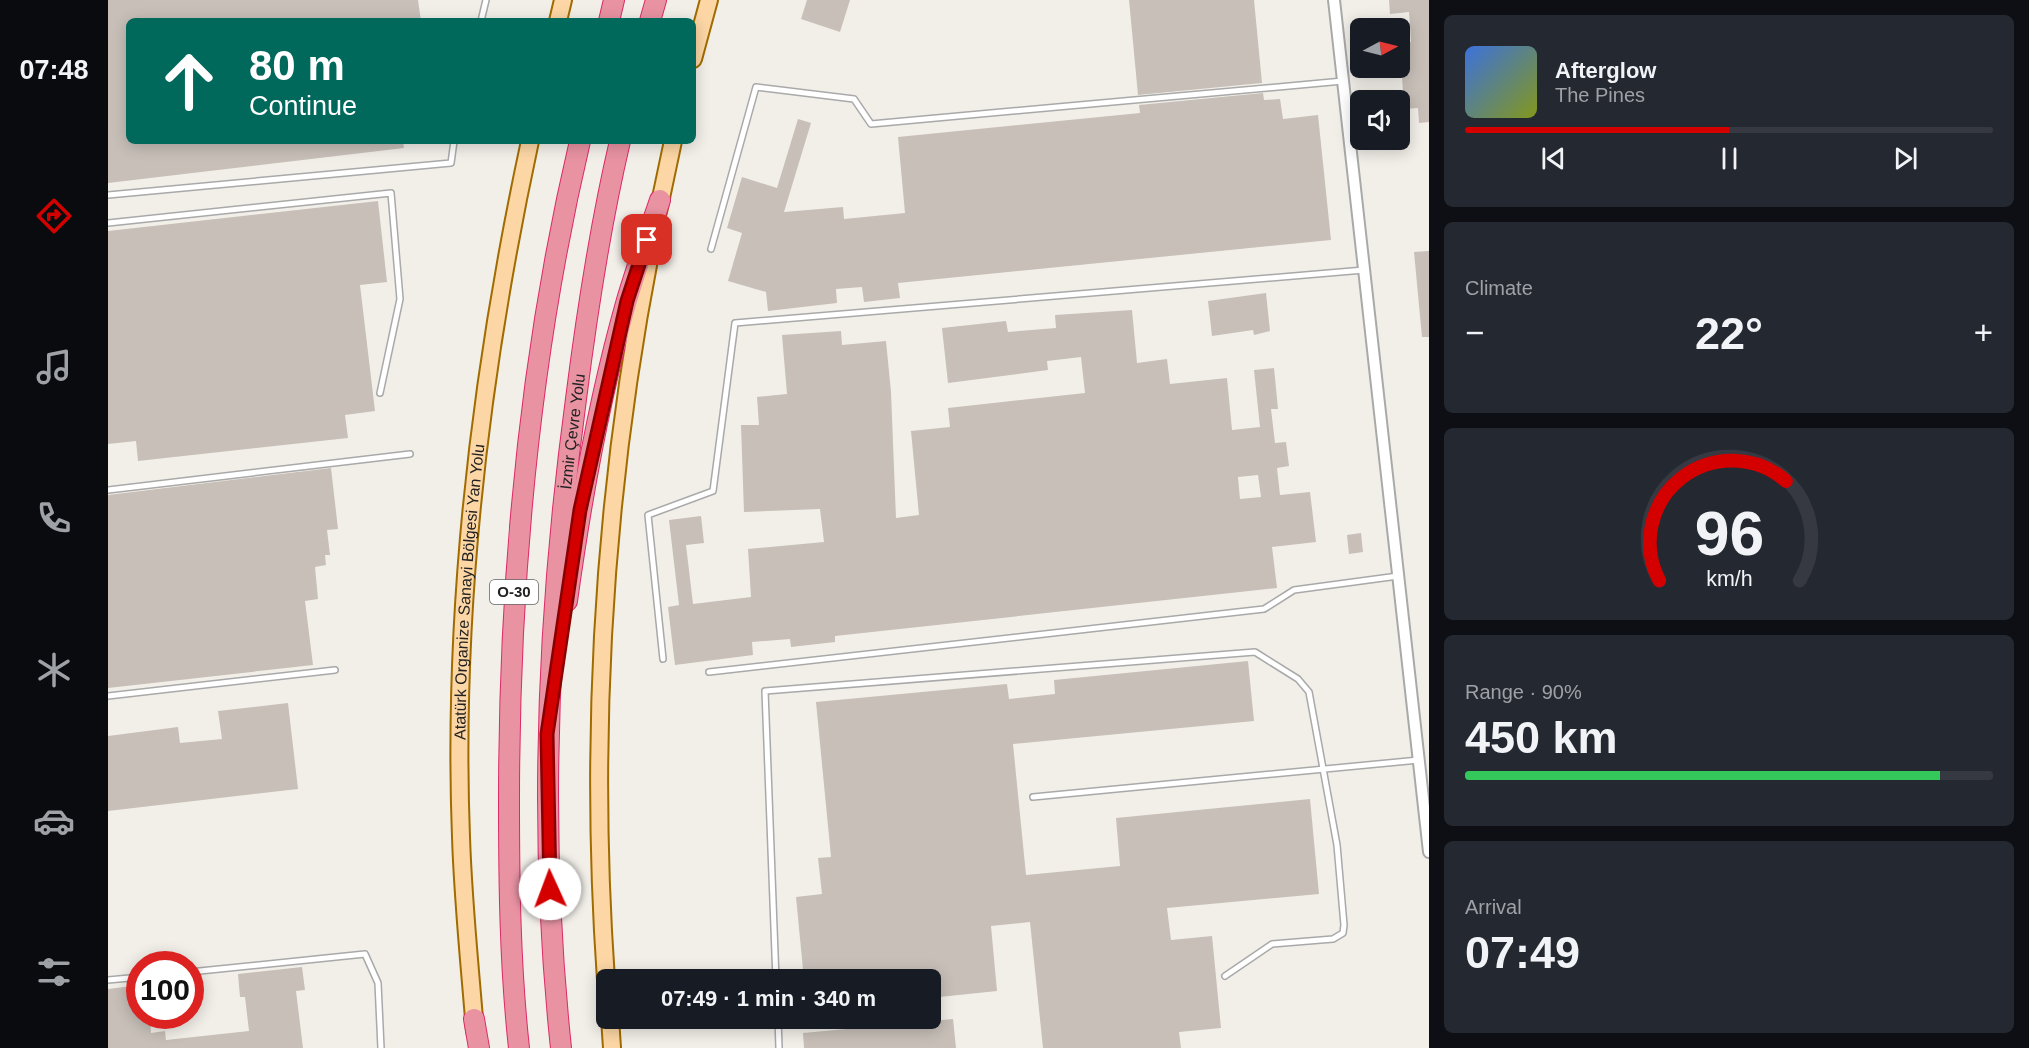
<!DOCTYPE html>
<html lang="en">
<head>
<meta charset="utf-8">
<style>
	body { margin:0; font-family:Arial,sans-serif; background:#242831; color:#f1f3f6; height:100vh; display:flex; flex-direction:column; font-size:22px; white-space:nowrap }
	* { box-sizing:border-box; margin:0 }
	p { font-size:20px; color:#9ea1a6 }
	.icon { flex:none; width:33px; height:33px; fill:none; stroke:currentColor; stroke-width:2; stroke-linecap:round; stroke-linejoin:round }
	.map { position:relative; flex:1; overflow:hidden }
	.sheet { display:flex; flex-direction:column; gap:15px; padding:15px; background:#0d0f14; width:600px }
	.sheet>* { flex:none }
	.guide { position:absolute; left:18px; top:18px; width:570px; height:126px; border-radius:9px; box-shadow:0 3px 15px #0003; background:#00695c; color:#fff; overflow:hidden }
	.needle { width:39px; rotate:83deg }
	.tools { position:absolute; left:1242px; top:18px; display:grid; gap:12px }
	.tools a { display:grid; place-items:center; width:60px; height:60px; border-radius:9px; background:#171b24; box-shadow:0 3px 15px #0003; font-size:30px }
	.speed { position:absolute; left:18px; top:951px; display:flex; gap:12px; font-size:30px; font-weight:700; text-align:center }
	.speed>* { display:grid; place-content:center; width:78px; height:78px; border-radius:50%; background:#171b24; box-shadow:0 3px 15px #0003; line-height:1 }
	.speed .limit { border:9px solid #d22; background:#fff; color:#111 }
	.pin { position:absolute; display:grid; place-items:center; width:51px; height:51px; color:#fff; margin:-26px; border-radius:12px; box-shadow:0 3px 9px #0006 }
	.me { position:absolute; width:66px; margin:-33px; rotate:358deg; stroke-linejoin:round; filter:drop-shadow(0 0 4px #0008) }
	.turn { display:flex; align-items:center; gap:21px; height:126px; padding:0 24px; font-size:27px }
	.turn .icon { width:78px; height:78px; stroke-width:2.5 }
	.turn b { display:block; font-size:42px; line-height:51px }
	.big { font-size:45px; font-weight:700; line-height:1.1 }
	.sheet .widget { flex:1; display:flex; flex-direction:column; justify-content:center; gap:9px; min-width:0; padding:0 21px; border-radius:9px; background:#242831 }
	.sheet .dial { align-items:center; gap:0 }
	.dial svg { height:156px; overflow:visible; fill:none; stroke:#363941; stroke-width:7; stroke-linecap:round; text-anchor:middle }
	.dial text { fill:#f1f3f6; stroke:none }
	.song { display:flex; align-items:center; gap:18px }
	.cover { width:72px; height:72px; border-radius:9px; background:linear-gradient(135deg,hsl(220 70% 55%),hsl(70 70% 35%)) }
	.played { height:6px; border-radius:3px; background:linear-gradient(90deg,#d40000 50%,#363941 50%) }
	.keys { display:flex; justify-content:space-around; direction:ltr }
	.heat { display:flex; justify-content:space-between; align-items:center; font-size:33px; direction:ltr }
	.charge { height:9px; border-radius:4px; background:linear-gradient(90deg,#34c759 90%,#363941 0) }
	.trip { position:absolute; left:488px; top:969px; width:345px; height:60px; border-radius:9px; background:#171b24; box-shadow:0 3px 15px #0003; font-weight:700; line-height:60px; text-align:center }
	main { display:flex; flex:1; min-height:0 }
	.menu { display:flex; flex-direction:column; width:108px; justify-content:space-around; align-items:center; background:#090b0e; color:#9ea1a6 }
	.menu .icon { width:42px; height:42px }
	.menu .selected { color:#d40000 }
	.menu b { font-size:27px; color:#f1f3f6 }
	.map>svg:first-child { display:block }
	.building { fill:#c7bfb8; fill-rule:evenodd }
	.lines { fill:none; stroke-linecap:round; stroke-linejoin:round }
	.lane-casing { stroke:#a9a9a9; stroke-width:8 }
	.street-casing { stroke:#a9a9a9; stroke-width:14 }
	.primary-casing { stroke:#a06b00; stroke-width:20 }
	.highway-casing { stroke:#dc2a67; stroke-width:22 }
	.lane { stroke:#fff; stroke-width:5 }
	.street { stroke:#fff; stroke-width:10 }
	.primary { stroke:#fcd6a4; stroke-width:16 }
	.highway { stroke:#e892a2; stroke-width:20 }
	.route-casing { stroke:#8a0000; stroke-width:15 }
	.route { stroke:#d40000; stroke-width:10 }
	.labels { text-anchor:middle; stroke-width:4.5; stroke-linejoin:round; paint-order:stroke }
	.shield { fill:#fff; stroke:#646464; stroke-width:1.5 }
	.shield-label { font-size:15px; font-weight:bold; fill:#222 }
	.street-label { font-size:16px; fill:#222; stroke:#fff }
</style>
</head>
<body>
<main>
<nav class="menu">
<b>07:48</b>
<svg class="icon selected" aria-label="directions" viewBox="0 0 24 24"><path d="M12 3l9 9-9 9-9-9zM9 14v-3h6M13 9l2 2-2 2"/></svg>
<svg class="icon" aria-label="music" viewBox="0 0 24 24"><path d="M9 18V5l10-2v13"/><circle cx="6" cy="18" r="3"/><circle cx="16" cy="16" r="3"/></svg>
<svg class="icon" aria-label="phone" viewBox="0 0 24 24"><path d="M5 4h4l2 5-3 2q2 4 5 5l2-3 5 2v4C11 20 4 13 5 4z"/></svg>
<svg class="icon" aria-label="climate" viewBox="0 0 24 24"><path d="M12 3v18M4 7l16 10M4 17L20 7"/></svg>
<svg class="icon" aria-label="car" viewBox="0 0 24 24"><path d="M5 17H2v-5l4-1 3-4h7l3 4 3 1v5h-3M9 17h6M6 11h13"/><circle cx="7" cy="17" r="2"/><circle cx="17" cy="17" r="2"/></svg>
<svg class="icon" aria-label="filters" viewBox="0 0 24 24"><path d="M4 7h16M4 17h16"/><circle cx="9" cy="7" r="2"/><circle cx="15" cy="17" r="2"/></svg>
</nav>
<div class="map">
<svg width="1321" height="1048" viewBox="0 0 1321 1048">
	<rect width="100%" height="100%" fill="#f2efe9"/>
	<g class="building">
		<polygon points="0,0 310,0 313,21 21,21 21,141 295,141 296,148 0,183"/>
		<polygon points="699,0 742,0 732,32 693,19"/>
		<polygon points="1021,0 1146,0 1154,83 1030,95"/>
		<polygon points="1281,0 1321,0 1321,122 1311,123 1310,108 1296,109 1292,43 1303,42 1301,12 1282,14"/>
		<polygon points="1155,93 1156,100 1172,99 1175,119 1210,115 1223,240 790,283 792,298 756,302 754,287 728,289 729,303 660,311 658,292 620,281 634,233 619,228 634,177 669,188 690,119 703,123 676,212 735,207 736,219 797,213 790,137 1032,113 1031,105"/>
		<polygon points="270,201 279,282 252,285 267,411 237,415 240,438 30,461 28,441 0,444 0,231"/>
		<polygon points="1321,251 1321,337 1314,337 1306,252"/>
		<polygon points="1158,293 1162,331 1146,335 1145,330 1104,336 1100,301"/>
		<path d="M1024,310L1029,363L1059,359L1062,384L1119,378L1124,430L1152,427L1146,370L1166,368L1170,409H1163L1167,443L1178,442L1181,466L1169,468L1172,495L1202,492L1208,542L1164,547L1169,588L727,636V642L683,647L682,639L644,642L645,655L567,665L560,607L571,605L561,520L593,516L596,543L578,545L585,604L643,597L640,549L716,542L712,509L636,512L633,425H651L649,397L679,394L674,335L733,331L734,345L778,341L783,392L788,518L811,515L803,431L842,427L840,408L977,393L973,357L939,361L940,370L840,383L834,328L898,321L900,332L948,328L947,315ZM1150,475L1153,497L1132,499L1130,477Z"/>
		<polygon points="223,468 230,529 219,530 222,555 217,555 218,565 207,567 210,599 197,601 205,665 0,688 0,495"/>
		<polygon points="1253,533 1255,552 1241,554 1239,535"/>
		<polygon points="1140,661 1146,721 905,744 918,875 1012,866 1008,818 1202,799 1211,894 1059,908 1063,940 1104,936 1113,1028 1071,1032 1073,1048 935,1048 922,922 883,926 889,991 822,998 822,980 696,980 688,897 714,894 710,858 723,857 708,702 899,684 901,699 947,694 946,680"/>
		<polygon points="180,703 190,789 0,811 0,736 70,727 72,743 114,739 110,711"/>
		<polygon points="194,967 197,990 188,991 195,1048 0,1048 0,989 32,985 32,1016 42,1016 43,1033 57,1031 58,1040 141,1031 137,997 132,997 130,974"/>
		<polygon points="845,1019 848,1048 696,1048 695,1033"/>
	</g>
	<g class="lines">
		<g class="lane-casing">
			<g id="lane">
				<polyline points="373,21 378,0"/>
				<polyline points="0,195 343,163 346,141"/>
				<polyline points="0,223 283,193 292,299 272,393"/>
				<polyline points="603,249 648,87 746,99 763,124 1235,81"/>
				<polyline points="0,490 302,454"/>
				<polyline points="555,659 540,515 605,491 627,323 1256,270"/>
				<polyline points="601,672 1156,609 1186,590 1290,576"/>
				<polyline points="0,696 227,670"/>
				<polyline points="925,797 1311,760"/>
				<polyline points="82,972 257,954 270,983 273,1048"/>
				<polyline points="0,980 32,977"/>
				<polyline points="668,980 657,691 1147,652 1190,679 1201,692 1229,845 1236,925 1235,933 1225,939 1164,944 1117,976"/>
				<polyline points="670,1018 671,1048"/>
			</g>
		</g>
		<g class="street-casing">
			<polyline id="street" points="1226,0 1321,852"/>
		</g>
		<g class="primary-casing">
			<g id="primary">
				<polyline points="450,21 455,0"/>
				<polyline points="585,59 601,0"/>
				<polyline points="550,212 565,141"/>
				<path d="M498,980C481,736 496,489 543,249"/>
				<polyline points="502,1018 504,1048"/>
				<path id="s1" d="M367,1031C362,967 355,902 353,837C344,603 373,369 422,141"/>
			</g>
		</g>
		<g class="highway-casing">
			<g id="highway">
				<polyline points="501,21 506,0"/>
				<polyline points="542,21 548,0"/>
				<path d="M459,601C473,500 491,398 519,300C529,266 541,233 552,200"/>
				<polyline points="366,1019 371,1048"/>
				<path d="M411,1048C402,966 401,883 401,801C401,579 421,357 472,141"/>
				<path id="s2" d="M453,1048C430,832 439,614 468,399C479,312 492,226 512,141"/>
			</g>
		</g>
		<use href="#lane" class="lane"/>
		<use href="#street" class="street"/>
		<use href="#primary" class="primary"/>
		<use href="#highway" class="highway"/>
	</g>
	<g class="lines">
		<g class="route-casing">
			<polyline id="route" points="442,889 439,734 472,510 519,301 539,240"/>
		</g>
		<use href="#route" class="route"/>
	</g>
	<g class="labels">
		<rect class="shield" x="382" y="580" width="48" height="24" rx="4.5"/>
		<g class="shield-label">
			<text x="406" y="597">O-30</text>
		</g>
		<g class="street-label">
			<text dy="6" stroke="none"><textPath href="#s2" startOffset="618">İzmir Çevre Yolu</textPath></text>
			<text dy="6" stroke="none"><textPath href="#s1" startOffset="440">Atatürk Organize Sanayi Bölgesi Yan Yolu</textPath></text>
		</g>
	</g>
</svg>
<div class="tools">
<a><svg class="needle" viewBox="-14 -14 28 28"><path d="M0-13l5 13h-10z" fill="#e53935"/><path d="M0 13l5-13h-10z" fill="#9ea1a6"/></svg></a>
<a><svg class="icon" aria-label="sound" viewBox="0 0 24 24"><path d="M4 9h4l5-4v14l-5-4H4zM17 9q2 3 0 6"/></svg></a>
</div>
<div class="speed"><div class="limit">100</div></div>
<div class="pin" style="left:539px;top:240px;background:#d93025"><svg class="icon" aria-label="arrive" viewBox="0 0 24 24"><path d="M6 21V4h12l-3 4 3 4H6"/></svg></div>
<svg class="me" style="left:442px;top:889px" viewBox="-20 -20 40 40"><circle r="19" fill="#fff"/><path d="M0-13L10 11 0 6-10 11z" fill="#d40000"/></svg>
<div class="trip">07:49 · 1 min · 340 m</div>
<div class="guide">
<div class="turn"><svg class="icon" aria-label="ahead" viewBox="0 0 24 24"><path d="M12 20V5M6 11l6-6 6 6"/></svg><div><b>80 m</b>Continue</div></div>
</div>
</div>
<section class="sheet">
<div class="widget">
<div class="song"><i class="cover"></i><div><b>Afterglow</b><p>The Pines</p></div></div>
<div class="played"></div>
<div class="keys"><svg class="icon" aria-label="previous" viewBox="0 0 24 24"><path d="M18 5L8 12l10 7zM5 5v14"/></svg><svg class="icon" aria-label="pause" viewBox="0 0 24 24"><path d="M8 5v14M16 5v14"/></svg><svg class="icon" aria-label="next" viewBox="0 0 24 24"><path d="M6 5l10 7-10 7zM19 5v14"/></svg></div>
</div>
<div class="widget"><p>Climate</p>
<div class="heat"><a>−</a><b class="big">22°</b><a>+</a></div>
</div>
<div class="widget dial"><svg viewBox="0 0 100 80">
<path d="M14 69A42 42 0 1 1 86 69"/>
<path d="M14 69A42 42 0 0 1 79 18" stroke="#d40000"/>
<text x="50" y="56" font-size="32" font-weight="700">96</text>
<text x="50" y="72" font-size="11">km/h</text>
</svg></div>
<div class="widget"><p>Range · 90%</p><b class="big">450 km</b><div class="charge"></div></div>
<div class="widget"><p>Arrival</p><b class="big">07:49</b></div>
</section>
</main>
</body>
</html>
